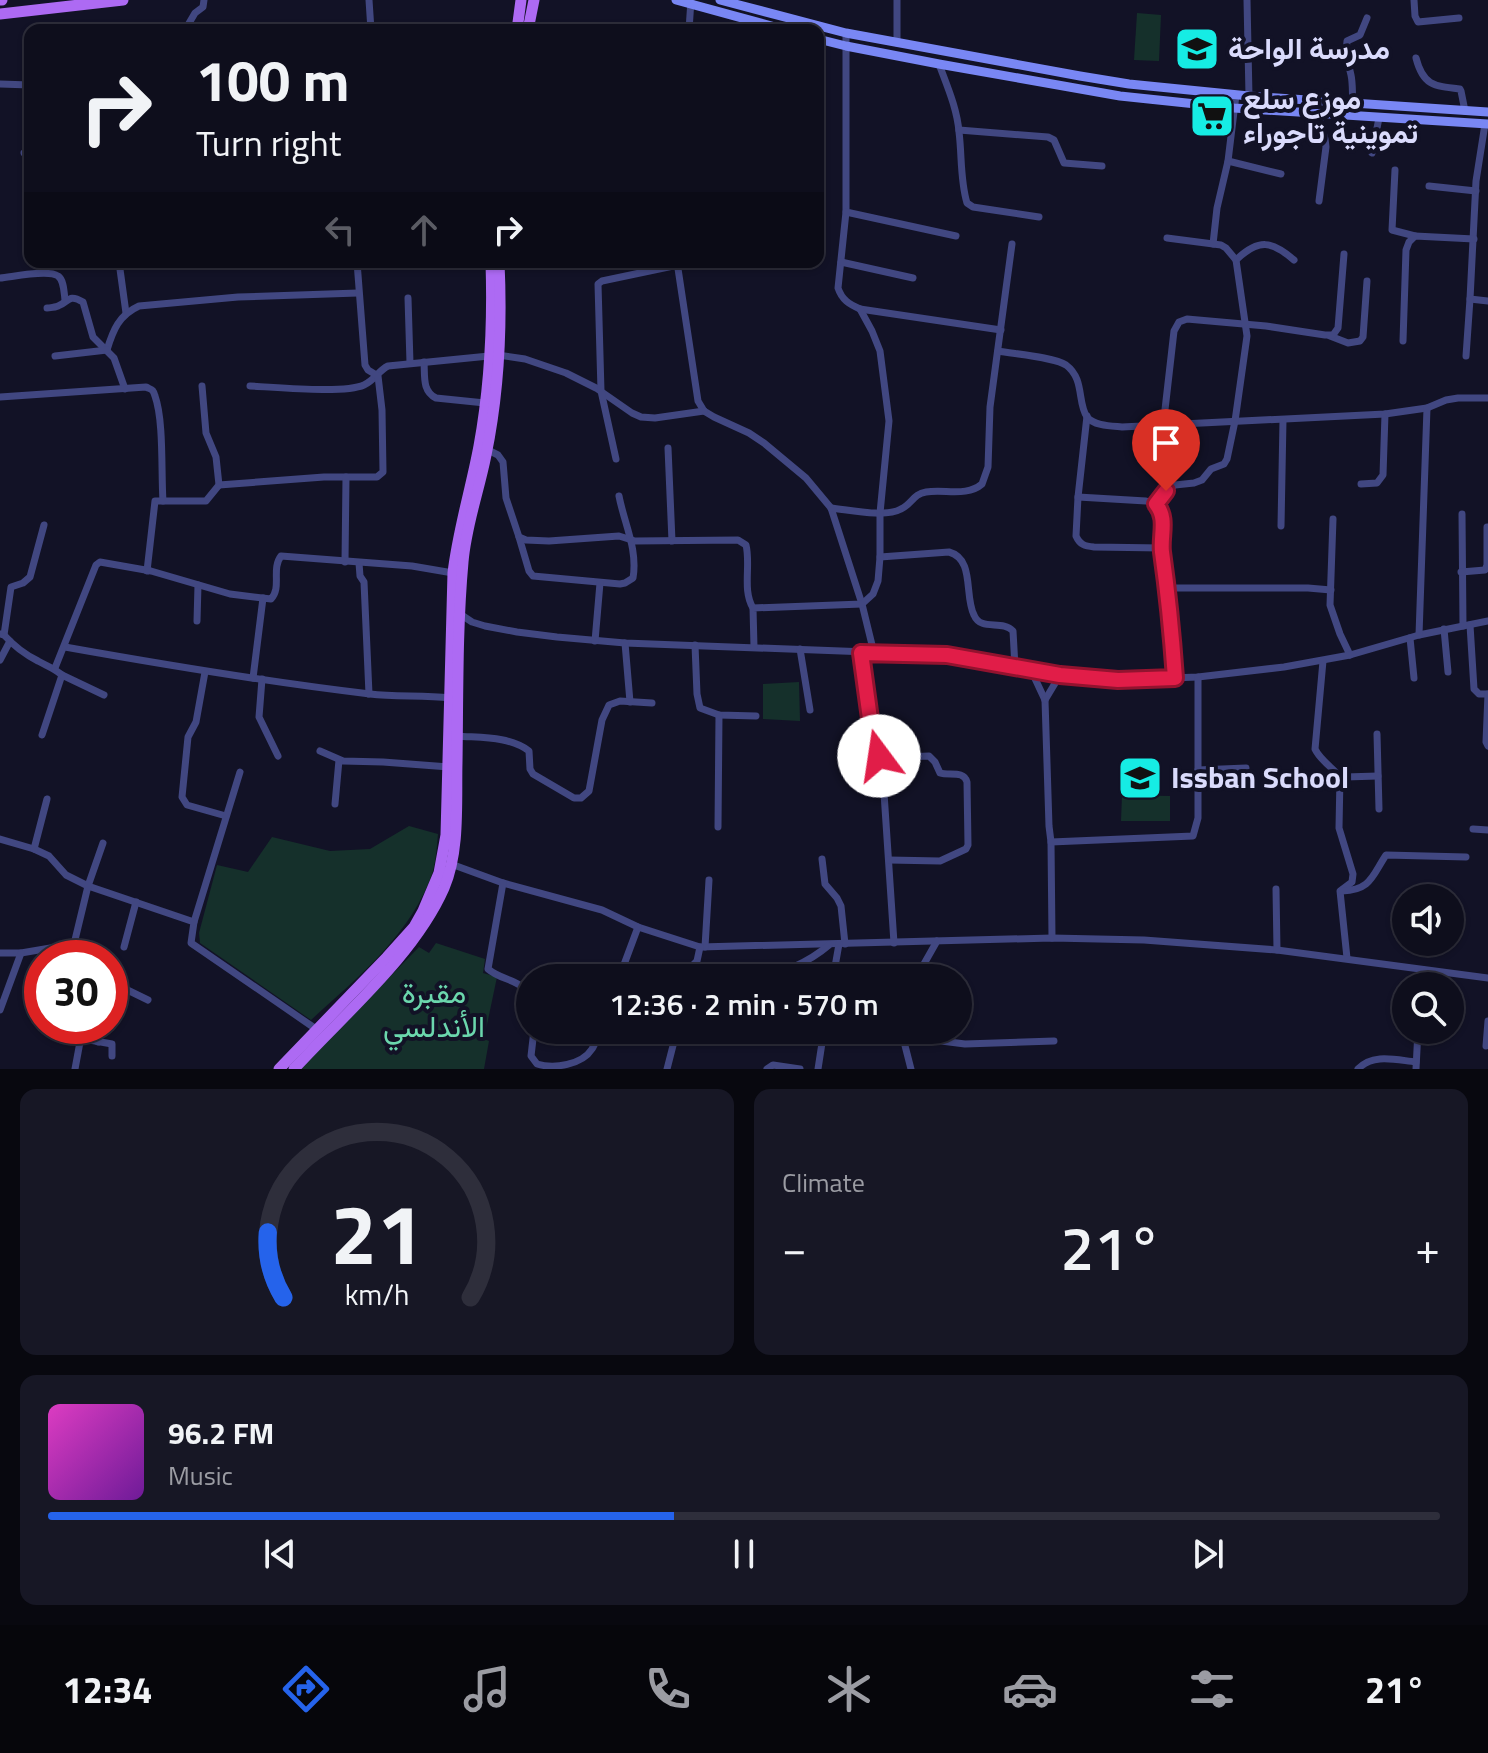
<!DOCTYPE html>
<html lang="en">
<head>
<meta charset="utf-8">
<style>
	body { margin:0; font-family:"Titillium Web",Vazirmatn,sans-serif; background:#171725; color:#f1f3f6; height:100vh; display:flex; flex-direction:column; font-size:30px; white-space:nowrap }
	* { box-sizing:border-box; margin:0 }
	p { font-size:26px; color:#9b9ca3 }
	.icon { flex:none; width:44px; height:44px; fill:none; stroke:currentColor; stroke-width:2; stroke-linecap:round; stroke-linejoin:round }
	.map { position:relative; height:1069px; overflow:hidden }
	.side { display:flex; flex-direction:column; gap:20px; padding:20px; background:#08080f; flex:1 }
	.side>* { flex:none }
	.top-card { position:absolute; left:24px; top:24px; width:800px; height:244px; border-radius:16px; box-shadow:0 2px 6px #0004,0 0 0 2px #2e2e3b; background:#0e0e1c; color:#f1f3f6; overflow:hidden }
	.fabs { position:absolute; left:1392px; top:884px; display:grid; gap:16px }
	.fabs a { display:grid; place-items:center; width:72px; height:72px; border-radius:50%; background:#0e0e1c; box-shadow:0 2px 6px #0004,0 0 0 2px #2e2e3b; font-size:40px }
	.speed { position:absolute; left:24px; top:940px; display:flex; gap:16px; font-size:40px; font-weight:700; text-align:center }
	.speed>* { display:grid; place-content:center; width:104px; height:104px; border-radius:50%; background:#0e0e1c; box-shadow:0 2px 6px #0004,0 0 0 2px #2e2e3b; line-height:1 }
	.speed .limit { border:12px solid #d22; background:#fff; color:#111 }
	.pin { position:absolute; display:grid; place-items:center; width:68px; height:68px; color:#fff; margin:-82px -34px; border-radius:50% 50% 50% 0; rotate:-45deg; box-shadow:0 0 8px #0007 }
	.pin .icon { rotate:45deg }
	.me { position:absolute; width:88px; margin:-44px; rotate:346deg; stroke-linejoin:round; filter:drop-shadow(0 0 6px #0008) }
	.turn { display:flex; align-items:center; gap:28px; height:168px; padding:0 40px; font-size:36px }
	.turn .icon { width:104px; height:104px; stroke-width:2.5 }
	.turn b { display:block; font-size:56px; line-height:68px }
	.lanes { display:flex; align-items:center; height:76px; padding:0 40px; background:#0003; justify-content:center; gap:40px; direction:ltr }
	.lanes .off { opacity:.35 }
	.big { font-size:60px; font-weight:600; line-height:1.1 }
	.side .card { flex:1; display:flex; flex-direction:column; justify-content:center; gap:12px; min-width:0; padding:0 28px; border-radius:16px; background:#171725 }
	.side .dial { align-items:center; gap:0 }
	.dial svg { height:208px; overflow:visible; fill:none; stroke:#2e2e3b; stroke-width:7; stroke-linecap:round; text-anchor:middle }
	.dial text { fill:#f1f3f6; stroke:none }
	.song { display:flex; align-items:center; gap:24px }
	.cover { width:96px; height:96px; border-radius:12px; background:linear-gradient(135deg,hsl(310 70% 55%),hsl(280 70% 35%)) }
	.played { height:8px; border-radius:4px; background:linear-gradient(90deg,#2563eb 45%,#2e2e3b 45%) }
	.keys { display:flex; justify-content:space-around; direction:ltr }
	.heat { display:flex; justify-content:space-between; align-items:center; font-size:44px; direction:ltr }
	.side .tiles { flex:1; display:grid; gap:20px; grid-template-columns:1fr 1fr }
	.card:last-child { grid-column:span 2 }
	.trip { position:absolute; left:516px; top:964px; width:456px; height:80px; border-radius:40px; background:#0e0e1c; box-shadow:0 2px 6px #0004,0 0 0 2px #2e2e3b; font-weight:600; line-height:80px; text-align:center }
	.tab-bar { display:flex; height:128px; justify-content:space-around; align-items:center; background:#06060b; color:#9b9ca3 }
	.tab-bar .icon { width:56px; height:56px }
	.tab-bar .selected { color:#2563eb }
	.tab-bar b { font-size:36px; color:#f1f3f6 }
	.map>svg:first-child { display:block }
	.green { fill:#15302b }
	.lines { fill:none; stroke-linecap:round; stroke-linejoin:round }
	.minor { stroke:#414781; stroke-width:7 }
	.secondary { stroke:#7987f4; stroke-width:9 }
	.primary { stroke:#ad6af3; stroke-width:11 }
	.route-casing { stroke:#92132f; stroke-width:20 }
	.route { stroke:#e11d48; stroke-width:14 }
	.labels { text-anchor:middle; stroke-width:8; stroke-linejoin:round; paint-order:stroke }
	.poi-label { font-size:30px; font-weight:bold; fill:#dadbfc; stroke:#121226; text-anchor:start }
	.park-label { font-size:30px; fill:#6bd7ad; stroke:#121226 }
</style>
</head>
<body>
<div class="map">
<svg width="1488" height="1069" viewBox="0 0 1488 1069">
	<rect width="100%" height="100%" fill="#121226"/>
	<g class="green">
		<polygon points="1137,13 1161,15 1159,61 1134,60"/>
		<polygon points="799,682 800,721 763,719 763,684"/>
		<polygon points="1122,795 1170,796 1170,821 1121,821"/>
		<path d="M409,826L438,834C437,846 436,859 433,871C412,934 358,977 311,1020L200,943L199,933L217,865L248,872L272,837L330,851L370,849Z"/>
		<polygon points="436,943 485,959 483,973 497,977 484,1039 489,1041 484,1069 300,1069 419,947 429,953"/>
	</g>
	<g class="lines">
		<g class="minor">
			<polyline points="369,0 371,30"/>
			<polyline points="1247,0 1249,96"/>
			<polyline points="1414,0 1415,16 1418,22 1459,18"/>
			<polyline points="185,30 195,13 203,7 204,0"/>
			<polyline points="689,30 691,0"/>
			<polyline points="846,33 846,212 956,236"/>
			<polyline points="897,43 897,0"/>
			<path d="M1416,58C1423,85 1433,86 1460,89L1461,91L1465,111"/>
			<path d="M939,64C947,86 957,108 959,132C962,155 960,180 967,203L973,207L1039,217"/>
			<polyline points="0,84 30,85"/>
			<path d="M1353,103C1352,94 1353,84 1351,75C1348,62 1345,54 1347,41L1360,35L1367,18"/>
			<polyline points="1318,114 1325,139 1326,147 1319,201"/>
			<polyline points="1485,124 1476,181 1470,299 1488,301"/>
			<polyline points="959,130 1048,137 1054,140 1064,163 1102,166"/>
			<polyline points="24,153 30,152"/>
			<polyline points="1372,153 1379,118"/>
			<polyline points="1228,161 1281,174"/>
			<polyline points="1395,170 1392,230 1415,236"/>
			<polyline points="1429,186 1476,191"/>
			<path d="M846,212L838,288C842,300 849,304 860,309L1001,330"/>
			<polyline points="1213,244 1217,208 1228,161 1236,95"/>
			<path d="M1236,260C1259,238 1272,241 1294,260"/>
			<polyline points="119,262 126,313"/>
			<polyline points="677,262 698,401 704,411 714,417 749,433 764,443 806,478 831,508 862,604 874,653"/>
			<polyline points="841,262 913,278"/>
			<path d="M0,278C12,277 48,269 58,276C64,280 64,292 65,300"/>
			<polyline points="408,298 410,363"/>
			<path d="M47,308C48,308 57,307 58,306C69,302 68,293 83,302L93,337L114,358L125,389"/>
			<polyline points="1330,336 1348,343 1360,341 1363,337 1367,281"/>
			<polyline points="1403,341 1406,250 1409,242 1415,236 1474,239"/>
			<path d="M107,350C113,330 119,315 139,306L238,297L358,293"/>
			<path d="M998,351C1014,354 1054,357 1066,365C1085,379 1077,403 1087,417C1094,426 1112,426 1122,427L1385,414L1427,408L1446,400L1458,398H1488"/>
			<polyline points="498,355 525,359 566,373 596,388 632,413 641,417 655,418 704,411"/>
			<polyline points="55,356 107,350"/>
			<polyline points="1466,356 1470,299"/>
			<path d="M424,362C425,376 422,391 436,398L485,403"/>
			<path d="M250,386C275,387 344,394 364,385C375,380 378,371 388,366L489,356"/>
			<path d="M0,397L146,387C152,390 153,389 155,396C164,421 161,473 163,501"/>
			<path d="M1087,416L1078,497L1076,536C1080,545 1085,546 1094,547L1162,548"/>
			<polyline points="1163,427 1174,331 1179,322 1187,319 1266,326 1325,335 1333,335 1338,328 1344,254"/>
			<polyline points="668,448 672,541"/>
			<path d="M486,449L498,455L503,462L506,498L519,537L526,540L549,541L619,536L635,541L738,540L746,545C751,565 742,590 753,608"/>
			<polyline points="616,459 601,391 598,284 602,281 678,265"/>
			<polyline points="1361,484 1377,483 1383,475 1385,414"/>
			<polyline points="219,485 324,477 377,477 383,472 382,410 378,376 368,370 365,365 357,262"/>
			<path d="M1078,497L1146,501L1156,504C1168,520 1160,535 1162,553C1168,594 1172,636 1175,678"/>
			<polyline points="1156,504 1166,491 1175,485 1194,483 1202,480 1211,469 1224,464 1227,459 1235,421 1247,336 1236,260 1226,248 1221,245 1167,238"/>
			<path d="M831,508C850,510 885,518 901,509C912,504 913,494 926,492C945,489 967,497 982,484L988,467L990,407L1012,244"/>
			<polyline points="1462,514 1463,626"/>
			<polyline points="1333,519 1330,605 1340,634 1350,655"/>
			<polyline points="1281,526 1283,420"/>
			<path d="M519,537L529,571L533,576L620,584L625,583L633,578C638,549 624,523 619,496"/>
			<path d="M880,557L949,552C975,559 964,596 974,615C981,632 1002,619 1013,631L1015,667"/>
			<polyline points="345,562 346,477"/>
			<polyline points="359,563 360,576 364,582 369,694"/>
			<polyline points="147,571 155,501 206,501 219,485 216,457 206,433 202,386"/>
			<polyline points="1461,572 1485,570 1487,565 1487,527"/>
			<polyline points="1168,588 1308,588 1331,590"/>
			<polyline points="457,612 472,622 485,626 517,632 557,637 625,643 947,655 1060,675 1118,680 1198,677 1284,667 1350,655 1419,635 1488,621"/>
			<polyline points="197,621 198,585"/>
			<polyline points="1470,625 1474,689 1479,694 1487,694"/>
			<polyline points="1444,629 1448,672"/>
			<path d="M0,634L4,635C13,645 26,655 38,661C47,666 54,668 62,675L42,735"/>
			<polyline points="4,635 11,587 23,583 30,577 44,525"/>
			<polyline points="1419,635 1427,408"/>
			<polyline points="1410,638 1414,678"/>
			<polyline points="595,641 600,583"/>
			<polyline points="625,643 630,702"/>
			<polyline points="695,645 697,694 700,708 719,715 756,716"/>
			<path d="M65,647C166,665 267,682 370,694C396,697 423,695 450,698"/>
			<polyline points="754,647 753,608 862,604 873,594 878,581 880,557 880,513 889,421 880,351 872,331 860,309"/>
			<polyline points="800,649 810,710"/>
			<polyline points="861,653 874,748 882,763 894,943"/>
			<polyline points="0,660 10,641"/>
			<path d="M1323,661L1315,749C1320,760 1333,768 1340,777L1339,828L1353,874L1352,882L1340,891L1347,958"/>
			<path d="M55,668L96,565L100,562L151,571L230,594L271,599C282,588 271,569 281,556L412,566L453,573"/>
			<polyline points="1031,670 1045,700 1049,826 1051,842 1052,938"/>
			<polyline points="205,672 196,722 188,737 182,797 187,805 226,816"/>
			<polyline points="62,675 104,695"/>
			<polyline points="253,678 263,598"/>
			<polyline points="262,679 259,717 278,756"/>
			<polyline points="1488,694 1486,742 1488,746"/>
			<polyline points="1045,700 1060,675"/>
			<polyline points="1377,734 1379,809"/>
			<path d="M457,736C481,738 509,736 529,751L530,769L533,774L574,798H581L589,791L602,720L609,705L620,701L652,703"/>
			<polyline points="320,751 343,761 383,762 449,767"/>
			<path d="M880,758L929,756L935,762L940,773C949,776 964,770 967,782L968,845L966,849L940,861L889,860"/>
			<polyline points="1198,770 1246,768"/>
			<polyline points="240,772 194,922 191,943 316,1029"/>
			<polyline points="1299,781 1312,778 1378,776"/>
			<polyline points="335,804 339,760"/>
			<polyline points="718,827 719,715"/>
			<polyline points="1473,829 1488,830"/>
			<polyline points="0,839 34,849 49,856 66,875 88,886 194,922"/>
			<polyline points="1051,842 1193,836 1198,818 1198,677"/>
			<polyline points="34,849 47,799"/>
			<polyline points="822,859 825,884 837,898 841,906 845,944"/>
			<polyline points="451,864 503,883 602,910 638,927 700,947 1052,938 1144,940 1277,950 1488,978"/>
			<path d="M503,883L488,969C502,981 518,978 530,995"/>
			<polyline points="1276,889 1277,950"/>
			<path d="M1342,891C1371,890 1372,876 1386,855L1466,857"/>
			<polyline points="124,947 136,902"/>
			<polyline points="705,947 709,880"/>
			<polyline points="0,953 21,953 74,944 88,886 103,843"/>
			<polyline points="619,978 638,927"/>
			<polyline points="686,978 687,971 697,961 700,947"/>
			<path d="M754,978C781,975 809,962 829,945"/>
			<polyline points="833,978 839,944"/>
			<polyline points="916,978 937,941"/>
			<polyline points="110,984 113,983 148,1000"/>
			<polyline points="1422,986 1424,970"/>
			<polyline points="0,1010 21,953"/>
			<path d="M534,1030L531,1056L537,1064C554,1069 582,1065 592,1049C596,1043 598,1036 600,1030"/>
			<polyline points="901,1030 911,1069"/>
			<polyline points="902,1036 965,1044 1054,1041"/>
			<polyline points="98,1042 101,1026"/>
			<polyline points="1486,1046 1488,1021"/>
			<polyline points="75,1069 80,1042 84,1039 112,1044 112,1056"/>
			<polyline points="667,1069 677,1030"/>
			<polyline points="767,1069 773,1065 800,1069"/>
			<polyline points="818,1069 824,1030"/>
			<path d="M1358,1069C1373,1053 1396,1060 1416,1062"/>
			<polyline points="1416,1069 1418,1030"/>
		</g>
		<g class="secondary">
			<polyline points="676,0 786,30"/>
			<polyline points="720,0 846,33 1080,76 1129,84 1249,96 1488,112"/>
			<polyline points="818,39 846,46 939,64 1120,96 1234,108 1488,124"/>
		</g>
		<g class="primary">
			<polyline points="0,0 2,0"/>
			<polyline points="0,14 123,0"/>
			<polyline points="517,30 521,0"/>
			<polyline points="528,30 534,0"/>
			<path d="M279,1069L387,957L414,927L423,911L439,873L446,835L453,573C458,530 471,489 479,446C490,386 493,323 491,262"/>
			<path d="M294,1069C344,1014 414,956 444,888C460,851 456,801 457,762C458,695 457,628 463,562C466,525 479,491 486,455C499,392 502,326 499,262"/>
		</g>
	</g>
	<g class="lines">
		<g class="route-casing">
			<path id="route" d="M879,756L874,748L861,653L947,655L1060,675L1118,680L1175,678C1172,636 1168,594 1162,552C1160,535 1168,519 1156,504L1166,491"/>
		</g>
		<use href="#route" class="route"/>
	</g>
	<defs>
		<g id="school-square" transform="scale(2.3)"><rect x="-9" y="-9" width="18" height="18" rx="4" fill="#16ece4" stroke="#121226"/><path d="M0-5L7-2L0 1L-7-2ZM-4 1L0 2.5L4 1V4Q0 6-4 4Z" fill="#111"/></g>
		<g id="supermarket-square" transform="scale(2.3)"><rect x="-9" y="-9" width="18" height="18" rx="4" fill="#16ece4" stroke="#121226"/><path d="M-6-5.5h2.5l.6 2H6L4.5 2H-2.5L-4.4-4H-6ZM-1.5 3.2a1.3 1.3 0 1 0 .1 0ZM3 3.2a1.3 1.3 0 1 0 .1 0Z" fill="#111"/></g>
	</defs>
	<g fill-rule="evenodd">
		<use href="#school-square" x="1197" y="49"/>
		<use href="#supermarket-square" x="1212" y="116"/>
		<use href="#school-square" x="1140" y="778"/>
	</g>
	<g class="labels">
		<g class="poi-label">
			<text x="1228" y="59">مدرسة الواحة</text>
			<text x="1243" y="109">موزع سلع<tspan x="1243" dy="34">تموينية تاجوراء</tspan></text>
			<text x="1171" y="788">Issban School</text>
		</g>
		<g class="park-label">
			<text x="434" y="1003">مقبرة<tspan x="434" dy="34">الأندلسي</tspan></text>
		</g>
	</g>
</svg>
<div class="fabs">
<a><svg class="icon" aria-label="sound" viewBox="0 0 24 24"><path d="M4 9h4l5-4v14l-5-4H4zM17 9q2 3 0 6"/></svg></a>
<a><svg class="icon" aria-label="search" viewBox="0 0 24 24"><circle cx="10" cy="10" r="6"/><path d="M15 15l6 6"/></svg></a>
</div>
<div class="speed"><div class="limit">30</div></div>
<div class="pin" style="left:1166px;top:491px;background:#d93025"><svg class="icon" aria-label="arrive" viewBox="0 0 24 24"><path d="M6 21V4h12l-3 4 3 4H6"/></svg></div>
<svg class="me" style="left:879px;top:756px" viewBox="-20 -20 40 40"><circle r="19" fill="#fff"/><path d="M0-13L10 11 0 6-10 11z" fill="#e11d48"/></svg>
<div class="trip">12:36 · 2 min · 570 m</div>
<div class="top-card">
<div class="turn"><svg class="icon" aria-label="right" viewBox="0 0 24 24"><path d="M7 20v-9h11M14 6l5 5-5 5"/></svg><div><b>100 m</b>Turn right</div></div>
<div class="lanes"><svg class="icon off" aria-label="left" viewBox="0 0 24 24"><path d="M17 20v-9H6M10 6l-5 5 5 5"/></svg><svg class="icon off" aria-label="ahead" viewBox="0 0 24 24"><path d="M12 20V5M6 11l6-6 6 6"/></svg><svg class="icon" aria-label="right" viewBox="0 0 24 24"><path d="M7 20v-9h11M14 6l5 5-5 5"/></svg></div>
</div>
</div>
<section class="side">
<div class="tiles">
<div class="card dial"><svg viewBox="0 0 100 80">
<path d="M14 69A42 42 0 1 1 86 69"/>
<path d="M14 69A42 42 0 0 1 8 44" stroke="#2563eb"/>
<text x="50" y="56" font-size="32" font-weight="700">21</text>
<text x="50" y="72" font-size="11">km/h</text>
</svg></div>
<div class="card"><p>Climate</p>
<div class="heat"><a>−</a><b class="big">21°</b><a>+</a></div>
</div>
<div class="card">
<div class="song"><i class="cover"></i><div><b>96.2 FM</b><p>Music</p></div></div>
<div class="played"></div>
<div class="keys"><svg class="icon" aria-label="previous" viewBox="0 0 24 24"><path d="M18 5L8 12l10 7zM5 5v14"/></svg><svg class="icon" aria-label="pause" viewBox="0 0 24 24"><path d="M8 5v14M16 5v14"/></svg><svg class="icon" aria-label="next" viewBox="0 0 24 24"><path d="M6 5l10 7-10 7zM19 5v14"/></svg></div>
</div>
</div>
</section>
<nav class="tab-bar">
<b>12:34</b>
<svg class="icon selected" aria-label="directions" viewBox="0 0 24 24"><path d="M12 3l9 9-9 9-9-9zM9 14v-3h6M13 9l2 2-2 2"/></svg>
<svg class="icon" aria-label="music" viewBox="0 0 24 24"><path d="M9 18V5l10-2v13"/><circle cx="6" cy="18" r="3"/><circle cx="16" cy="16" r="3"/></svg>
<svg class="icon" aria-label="phone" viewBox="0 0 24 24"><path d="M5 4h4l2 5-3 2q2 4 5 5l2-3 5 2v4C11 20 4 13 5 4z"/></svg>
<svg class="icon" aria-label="climate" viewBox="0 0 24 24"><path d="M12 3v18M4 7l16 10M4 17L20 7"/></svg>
<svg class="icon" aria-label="car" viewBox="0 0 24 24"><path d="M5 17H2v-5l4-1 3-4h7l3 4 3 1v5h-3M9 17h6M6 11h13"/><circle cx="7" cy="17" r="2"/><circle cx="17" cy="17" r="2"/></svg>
<svg class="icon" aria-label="filters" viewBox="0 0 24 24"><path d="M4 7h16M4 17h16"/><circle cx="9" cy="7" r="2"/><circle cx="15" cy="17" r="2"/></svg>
<b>21°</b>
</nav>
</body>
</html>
